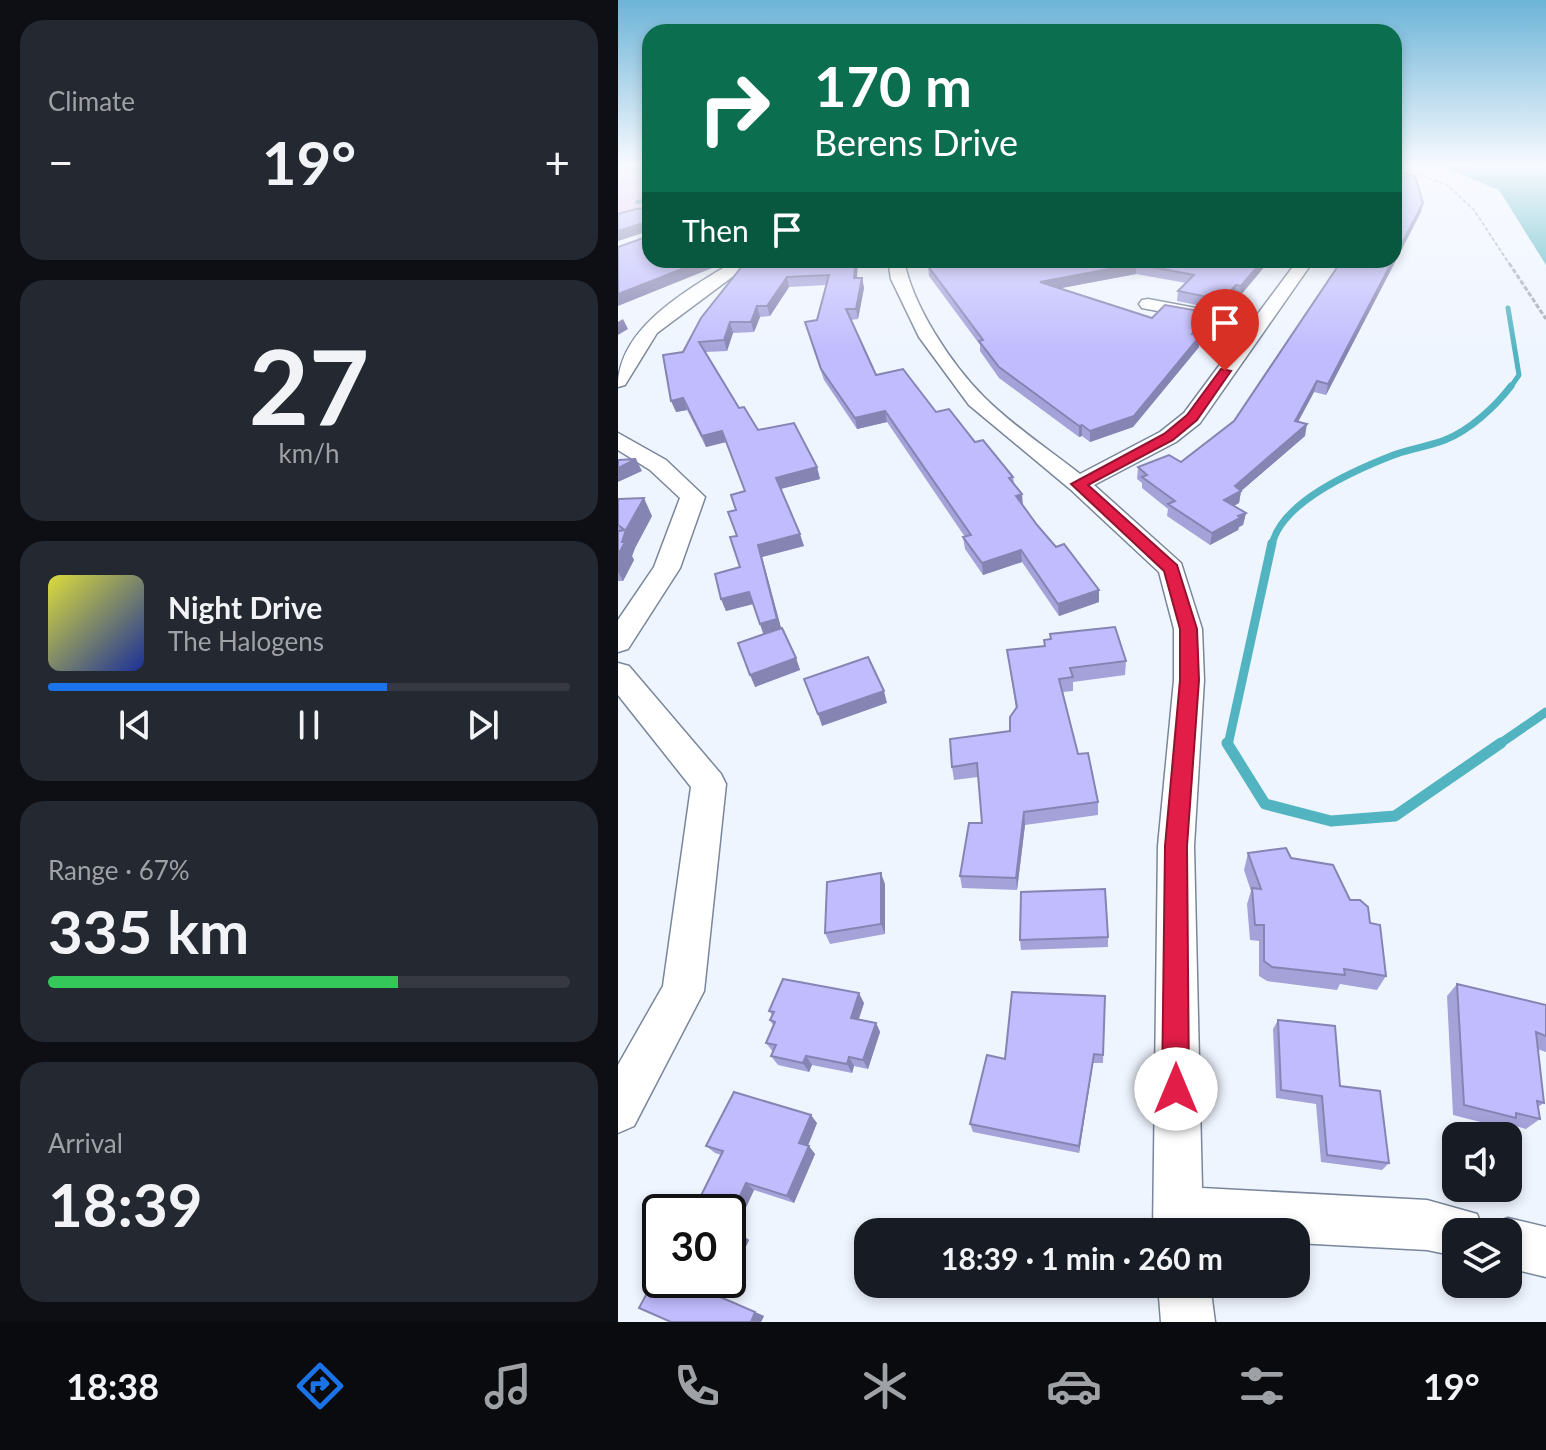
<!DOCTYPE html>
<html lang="en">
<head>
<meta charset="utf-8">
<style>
	body { margin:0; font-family:Lato,sans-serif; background:#242831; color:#f1f3f6; height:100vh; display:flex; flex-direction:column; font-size:30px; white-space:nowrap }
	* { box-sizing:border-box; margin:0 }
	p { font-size:26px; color:#9ea1a6 }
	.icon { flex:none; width:44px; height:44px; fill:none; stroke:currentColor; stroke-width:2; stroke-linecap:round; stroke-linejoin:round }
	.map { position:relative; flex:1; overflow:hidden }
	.panel { display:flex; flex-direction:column; gap:20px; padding:20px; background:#0d0f14; width:618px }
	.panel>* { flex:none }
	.hud { position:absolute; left:24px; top:24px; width:760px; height:244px; border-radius:24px; box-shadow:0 4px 12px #0003; background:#0b6e4f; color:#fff; overflow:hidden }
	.fabs { position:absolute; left:824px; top:1122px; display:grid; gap:16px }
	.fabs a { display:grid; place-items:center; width:80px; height:80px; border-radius:16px; background:#171b24; box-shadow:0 4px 12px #0003; font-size:40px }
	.speed { position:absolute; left:24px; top:1194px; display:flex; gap:16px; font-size:40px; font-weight:700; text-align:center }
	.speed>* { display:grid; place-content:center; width:104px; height:104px; border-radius:50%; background:#171b24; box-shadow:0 4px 12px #0003; line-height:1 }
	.speed .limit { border:4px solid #111; border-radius:12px; background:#fff; color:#111 }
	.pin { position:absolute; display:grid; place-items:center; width:68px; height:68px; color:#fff; margin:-82px -34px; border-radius:50% 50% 50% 0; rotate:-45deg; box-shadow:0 0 8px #0007 }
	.pin .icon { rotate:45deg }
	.me { position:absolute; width:88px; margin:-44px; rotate:0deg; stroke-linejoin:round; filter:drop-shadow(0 0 6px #0008) }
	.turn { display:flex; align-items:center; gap:28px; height:168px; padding:0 40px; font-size:36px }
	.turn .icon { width:104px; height:104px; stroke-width:2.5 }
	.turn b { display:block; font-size:56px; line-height:68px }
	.then { display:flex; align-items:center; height:76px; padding:0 40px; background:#0003; gap:16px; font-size:30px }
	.big { font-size:60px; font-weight:700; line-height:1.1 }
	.panel .card { flex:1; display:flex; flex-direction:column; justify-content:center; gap:12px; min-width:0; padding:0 28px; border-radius:24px; background:#242831 }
	.panel .dial { align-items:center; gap:0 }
	.dial b { font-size:104px; line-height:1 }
	.song { display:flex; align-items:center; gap:24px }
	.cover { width:96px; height:96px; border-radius:12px; background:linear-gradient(135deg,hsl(60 70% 55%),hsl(230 70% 35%)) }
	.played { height:8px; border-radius:4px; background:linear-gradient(90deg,#1a73e8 65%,#363941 65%) }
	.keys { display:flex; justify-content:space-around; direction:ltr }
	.heat { display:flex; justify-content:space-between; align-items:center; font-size:44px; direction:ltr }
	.charge { height:12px; border-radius:6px; background:linear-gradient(90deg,#34c759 67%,#363941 0) }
	.trip { position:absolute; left:236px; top:1218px; width:456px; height:80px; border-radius:24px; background:#171b24; box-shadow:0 4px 12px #0003; font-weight:700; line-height:80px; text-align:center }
	.tabs { display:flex; height:128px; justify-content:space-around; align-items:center; background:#090b0e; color:#9ea1a6 }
	.tabs .icon { width:56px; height:56px }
	.tabs .active { color:#1a73e8 }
	.tabs b { font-size:36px; color:#f1f3f6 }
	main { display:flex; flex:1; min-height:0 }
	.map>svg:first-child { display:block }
	.green { fill:#e5ccf3 }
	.water { fill:#53b4c1 }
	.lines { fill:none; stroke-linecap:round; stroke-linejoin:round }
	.stream-far4 { stroke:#53b4c1; stroke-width:4 }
	.stream-far3 { stroke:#53b4c1; stroke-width:5 }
	.stream-far2 { stroke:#53b4c1; stroke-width:7 }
	.stream-far1 { stroke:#53b4c1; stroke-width:9 }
	.stream { stroke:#53b4c1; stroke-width:11 }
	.minor-casing { stroke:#79869b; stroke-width:3 }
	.path-far1 { stroke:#a4aab4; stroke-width:2; stroke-dasharray:4 2; stroke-linecap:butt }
	.path { stroke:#a4aab4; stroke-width:3; stroke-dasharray:5 2; stroke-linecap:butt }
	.minor { fill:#fff; fill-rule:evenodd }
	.wall { fill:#a5a2da }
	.shaded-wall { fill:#8684b2 }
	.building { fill:#c0bcfe; stroke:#8684b2; stroke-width:2 }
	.route { fill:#e11d48; stroke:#92132f; stroke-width:2 }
</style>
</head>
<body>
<main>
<section class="panel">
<div class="card"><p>Climate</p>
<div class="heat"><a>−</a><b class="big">19°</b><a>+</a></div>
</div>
<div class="card dial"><b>27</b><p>km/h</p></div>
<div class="card">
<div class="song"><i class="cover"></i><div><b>Night Drive</b><p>The Halogens</p></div></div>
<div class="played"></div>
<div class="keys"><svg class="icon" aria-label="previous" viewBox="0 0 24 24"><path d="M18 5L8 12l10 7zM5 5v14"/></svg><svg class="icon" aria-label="pause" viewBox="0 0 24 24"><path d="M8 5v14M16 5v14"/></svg><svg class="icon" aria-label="next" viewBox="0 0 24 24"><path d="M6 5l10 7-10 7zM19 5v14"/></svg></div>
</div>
<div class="card"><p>Range · 67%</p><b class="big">335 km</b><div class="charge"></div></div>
<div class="card"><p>Arrival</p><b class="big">18:39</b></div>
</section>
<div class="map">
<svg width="928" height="1322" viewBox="0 0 928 1322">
	<rect width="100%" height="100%" fill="#eff5ff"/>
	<polygon class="green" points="0,167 32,167 32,209 0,215"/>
	<polygon class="water" points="826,167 928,168 928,265 881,190"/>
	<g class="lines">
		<g class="stream-far4">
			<polyline points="0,167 21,170 32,178"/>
			<polyline points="19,202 32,200"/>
		</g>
		<polyline class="stream-far3" points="890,308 901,375 892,388"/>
		<path class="stream-far2" d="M654,545C663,502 735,471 773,456C790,449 809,447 827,440C852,430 877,407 893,386"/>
		<g class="stream-far1">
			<polyline points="610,745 654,543"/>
			<polyline points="880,745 928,712"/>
		</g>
		<polyline class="stream" points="609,743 647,804 713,821 777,816 883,743"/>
		<g class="minor-casing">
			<g id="minor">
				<path d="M118,260H137L39,333L7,385L0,387C0,326 72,289 118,260Z"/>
				<path d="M270,260H286C294,305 333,364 366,397C394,425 430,449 462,474L542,432L566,413L629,328L524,308L521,304L524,300L530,299L636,319L680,260H696L582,423L558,442L476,485L563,563L584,629L586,680L576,846L584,1188L809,1200L859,1214L866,1232H838V1256L809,1250L678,1243V1232H535L540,846L556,680V629L541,572L452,489L351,405L301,337L273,279Z"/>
				<polygon points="0,433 48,460 87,497 62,568 10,649 0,652 0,620 36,567 62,498 32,470 0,450"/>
				<polygon points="0,663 11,666 103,774 108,784 86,991 16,1126 0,1133 0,1065 45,986 73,787 0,695"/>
				<polygon points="890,1218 928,1227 928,1277 890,1268 890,1232 869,1232 872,1225"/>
				<polygon points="540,1284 592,1284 597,1322 543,1322"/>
			</g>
		</g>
		<polyline class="path-far1" points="782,167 829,185 856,210 892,265"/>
		<polyline class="path" points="891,263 928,319"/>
		<use href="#minor" class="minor"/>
	</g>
	<g class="wall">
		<polygon points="805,203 803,212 708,395 696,392 680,422 687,436 623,491 621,503 616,506 628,513 625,525 621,527 620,530 592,545 549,516 550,509 524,488 524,483 519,479 520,467 563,462 616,421"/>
		<polygon points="129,260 240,260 239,278 244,278 246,288 240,319 233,320 258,375 318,412 357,442 395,477 396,483 405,506 481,602 441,616 404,562 365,575 347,549 345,537 347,537 269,422 239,429 206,380 187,322 199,320 208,285 171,287 152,316 142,317 136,332 115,333 109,351 87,352 121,408 140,430 199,467 202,479 163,489 186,546 144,557 163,629 178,658 182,670 137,687 146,635 135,604 108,611 103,599 122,567 119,536 118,510 127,491 108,442 88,447 69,410 58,412 65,352"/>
		<polygon points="339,260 652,260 622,296 616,295 603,310 559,301 560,291 568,283 518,274 442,288 534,318 592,313 591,324 580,336 581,347 515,427 472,442 464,436 461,437 381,378 362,351 362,345 311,276 310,266 342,261"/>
		<polygon points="0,499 34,516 17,548 14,556 16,560 5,581 0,581"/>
		<polygon points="432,634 508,661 507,675 455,682 455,691 445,692 460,754 480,802 480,815 407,825 399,890 344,888 342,876 364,823 360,777 336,780 334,767 392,731 398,709 389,650 427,646 426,640 433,639"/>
		<polygon points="630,853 673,858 732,900 752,923 768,976 759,990 722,984 719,990 649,981 641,976 641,941 632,940 629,904 633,891 626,870"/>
		<polygon points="267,884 267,934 212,944 207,933"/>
		<polygon points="490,937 490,947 403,950 402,940"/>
		<polygon points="839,984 928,1005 928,1052 919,1049 926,1103 920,1107 922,1119 908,1129 891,1124 886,1128 835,1115 829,996"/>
		<polygon points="487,996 485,1063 475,1063 461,1153 355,1132 352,1124 387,1059"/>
		<polygon points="246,1003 241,1019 258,1023 262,1032 250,1069 236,1066 234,1073 194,1065 191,1072 160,1065 153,1056 155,1052 148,1043 155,1025 152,1020 154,1015 151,1011"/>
		<polygon points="660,1020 722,1086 771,1163 764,1170 703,1162 698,1104 658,1098 655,1029"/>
		<polygon points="199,1123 190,1146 197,1154 176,1203 136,1190 117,1232 131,1240 103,1298 146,1316 143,1322 53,1322 36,1280 34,1263 42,1280 103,1155 97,1153 88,1146"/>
	</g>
	<g class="shaded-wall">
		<polygon points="805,203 803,212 708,395 710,384"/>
		<polygon points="28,222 31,231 0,241 0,231"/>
		<polygon points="87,260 114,260 0,306 0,294"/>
		<polygon points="238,260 240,260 238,288 236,278"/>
		<polygon points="645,260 652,260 622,296 623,286"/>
		<polygon points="518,264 518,274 423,292 422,282"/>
		<polygon points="169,277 171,287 152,316 149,306"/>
		<polygon points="244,278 246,288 240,319 238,309"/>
		<polygon points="618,285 616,295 603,310 604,300"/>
		<polygon points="139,306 142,317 136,332 133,322"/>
		<polygon points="592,313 591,324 573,345 574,334"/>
		<polygon points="5,319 10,329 0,335 0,322"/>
		<polygon points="112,322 115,333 109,351 106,340"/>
		<polygon points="582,336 581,347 515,427 472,442 472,431"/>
		<polygon points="699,381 696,392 674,433 677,421"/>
		<polygon points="65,398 69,410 58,412 53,401"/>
		<polygon points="267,411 269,422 239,429 237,418"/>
		<polygon points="689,424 687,436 622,492 623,491 621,503 604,512 606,500 617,486"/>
		<polygon points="464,425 464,436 461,437 461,426"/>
		<polygon points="104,431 108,442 88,447 84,436"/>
		<polygon points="18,459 24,471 0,482 0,468"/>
		<polygon points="199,467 202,479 162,489 158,478"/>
		<polygon points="404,494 405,506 398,496"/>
		<polygon points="26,498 34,516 17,548 14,556 16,560 5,581 0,572 0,555 8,530"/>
		<polygon points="628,513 625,525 621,527 620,530 592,545 594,533"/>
		<polygon points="182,534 186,546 144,557 164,631 146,636 142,624 140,545"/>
		<polygon points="403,550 404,562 365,575 364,563"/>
		<polygon points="481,590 481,602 441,616 440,604"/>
		<polygon points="131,592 135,604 108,611 103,599"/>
		<polygon points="178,658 182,670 137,687 132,675"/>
		<polygon points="266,691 269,703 204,726 200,714"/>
		<polygon points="406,812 407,825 399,890 398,878"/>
		<polygon points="263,873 267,884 267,934 263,924"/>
		<polygon points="241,993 246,1003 238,1027 233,1018"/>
		<polygon points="258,1023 262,1032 250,1069 245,1060"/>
		<polygon points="476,1054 475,1063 461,1153 461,1146"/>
		<polygon points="188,1056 194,1065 191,1072 185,1063"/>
		<polygon points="231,1057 236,1066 234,1073 229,1064"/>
		<polygon points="193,1115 199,1123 188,1150 181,1143"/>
		<polygon points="191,1146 197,1154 176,1203 169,1196"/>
		<polygon points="128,1183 136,1190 116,1233 110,1230 110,1221"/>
		<polygon points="123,1234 131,1240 103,1298 93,1293 100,1280 110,1280 110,1260"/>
		<polygon points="137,1312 146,1316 143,1322 133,1322"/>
	</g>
	<g class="building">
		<polygon points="783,172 797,176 805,203 776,258 776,182"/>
		<polygon points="32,208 32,260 87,260 0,294 0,247 31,236 32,225 28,222 0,231 0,214 18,209"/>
		<polygon points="129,260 238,260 236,278 244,278 238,309 228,309 258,375 285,369 318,412 331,409 357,442 365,440 395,477 391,478 404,494 398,496 419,525 438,547 446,544 481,590 440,604 403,550 364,563 345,537 353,535 267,411 237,418 203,369 187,322 199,320 211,275 169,277 149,306 139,306 133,322 112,322 106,340 81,342 121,408 126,407 140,430 176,423 199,467 158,478 182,534 140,545 159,619 142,624 131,592 103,599 97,574 122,567 112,537 119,536 110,512 118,510 113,495 127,491 104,431 84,436 65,398 53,401 45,355 65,352 83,318"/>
		<polygon points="351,260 645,260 623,286 618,285 604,300 560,291 576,275 518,264 422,282 534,318 547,305 592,313 574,334 582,336 516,416 472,431 464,425 461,426 381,367 361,341 365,340 310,266"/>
		<polygon points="724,260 775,260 710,384 699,381 677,421 689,424 617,486 623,491 606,500 628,513 620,516 622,518 594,533 550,504 557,501 524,477 529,475 520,467 551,455 563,462 616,421"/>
		<polygon points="18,459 0,468 0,460"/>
		<polygon points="26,498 8,530 4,542 7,542 0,555 0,531 7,530 0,525 0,499"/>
		<polygon points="497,627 508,661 452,668 455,677 441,679 460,754 470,753 480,802 406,812 398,878 342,876 351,823 364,823 359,763 334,767 332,739 392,731 392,717 399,707 389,650 427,646 426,640 433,639 432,634"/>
		<polygon points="164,628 178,658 132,675 120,643"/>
		<polygon points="250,657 266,691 200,714 186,679"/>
		<polygon points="668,848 673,858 715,865 732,900 742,900 750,907 752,923 762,925 768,976 726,969 727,975 654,967 646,961 646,925 637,925 634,888 643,889 630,853"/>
		<polygon points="263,873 263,924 207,933 209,882"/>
		<polygon points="487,889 490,937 402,940 403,892"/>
		<polygon points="165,979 241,993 233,1018 258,1023 245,1060 231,1057 229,1064 188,1056 185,1063 153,1056 158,1045 148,1043 157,1022 152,1020 156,1012 151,1011"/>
		<polygon points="839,984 928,1005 928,1036 918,1032 926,1103 919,1101 922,1119 898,1113 898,1118 846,1105"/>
		<polygon points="394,992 487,996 485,1055 476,1054 461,1146 352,1124 369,1055 387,1059"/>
		<polygon points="660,1020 717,1026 722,1086 762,1091 771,1163 709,1155 704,1096 663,1090"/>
		<polygon points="116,1092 193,1115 181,1143 191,1146 169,1196 128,1183 110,1221 110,1212 75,1212 105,1151 88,1146"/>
		<polygon points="56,1207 68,1212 54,1212"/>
		<polygon points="110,1229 123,1234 110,1260"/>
		<polygon points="42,1233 42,1280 100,1280 93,1293 137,1312 133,1322 53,1322 21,1308 36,1280 27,1276 34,1263 27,1260"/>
	</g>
	<linearGradient id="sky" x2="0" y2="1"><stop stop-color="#6cb4d8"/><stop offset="0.47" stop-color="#f8faff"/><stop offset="1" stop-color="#f8faff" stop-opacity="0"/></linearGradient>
	<rect width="928" height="352" fill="url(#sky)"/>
	<polygon class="route" points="603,369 613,371 579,420 555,440 470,485 559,565 579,629 581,680 569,846 571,1089 567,1099 558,1103 548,1099 544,1089 547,846 562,680 562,629 546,571 453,484 546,434 569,415"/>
</svg>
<div class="fabs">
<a><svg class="icon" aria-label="sound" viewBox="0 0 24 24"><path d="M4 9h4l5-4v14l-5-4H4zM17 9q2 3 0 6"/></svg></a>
<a><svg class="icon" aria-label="layers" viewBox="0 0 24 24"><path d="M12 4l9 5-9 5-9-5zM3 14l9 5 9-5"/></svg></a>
</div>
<div class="speed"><div class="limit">30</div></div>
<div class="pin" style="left:607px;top:371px;background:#d93025"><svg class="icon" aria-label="arrive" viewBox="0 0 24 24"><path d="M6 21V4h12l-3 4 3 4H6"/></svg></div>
<svg class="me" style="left:558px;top:1089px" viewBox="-20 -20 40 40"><circle r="19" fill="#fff"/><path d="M0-13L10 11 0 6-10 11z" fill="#e11d48"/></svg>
<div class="trip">18:39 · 1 min · 260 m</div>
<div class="hud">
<div class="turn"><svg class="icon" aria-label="right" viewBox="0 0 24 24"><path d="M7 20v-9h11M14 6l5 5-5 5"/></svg><div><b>170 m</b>Berens Drive</div></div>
<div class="then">Then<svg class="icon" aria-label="arrive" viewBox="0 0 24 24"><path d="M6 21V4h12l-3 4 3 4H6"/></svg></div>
</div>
</div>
</main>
<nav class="tabs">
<b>18:38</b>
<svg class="icon active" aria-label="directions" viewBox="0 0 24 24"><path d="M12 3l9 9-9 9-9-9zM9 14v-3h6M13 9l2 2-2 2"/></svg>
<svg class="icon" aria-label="music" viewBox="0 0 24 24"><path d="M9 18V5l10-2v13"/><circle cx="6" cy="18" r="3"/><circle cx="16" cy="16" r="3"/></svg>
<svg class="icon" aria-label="phone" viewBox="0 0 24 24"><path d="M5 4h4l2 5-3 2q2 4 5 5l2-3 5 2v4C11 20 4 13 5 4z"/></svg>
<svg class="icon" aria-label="climate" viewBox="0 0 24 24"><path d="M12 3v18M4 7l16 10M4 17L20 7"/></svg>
<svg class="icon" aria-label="car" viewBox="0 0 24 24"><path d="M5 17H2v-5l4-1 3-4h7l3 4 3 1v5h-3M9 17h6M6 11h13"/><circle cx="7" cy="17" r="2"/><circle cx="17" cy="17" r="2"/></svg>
<svg class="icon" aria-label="filters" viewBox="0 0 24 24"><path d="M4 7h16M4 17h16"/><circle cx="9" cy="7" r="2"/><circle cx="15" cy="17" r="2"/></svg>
<b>19°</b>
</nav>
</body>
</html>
